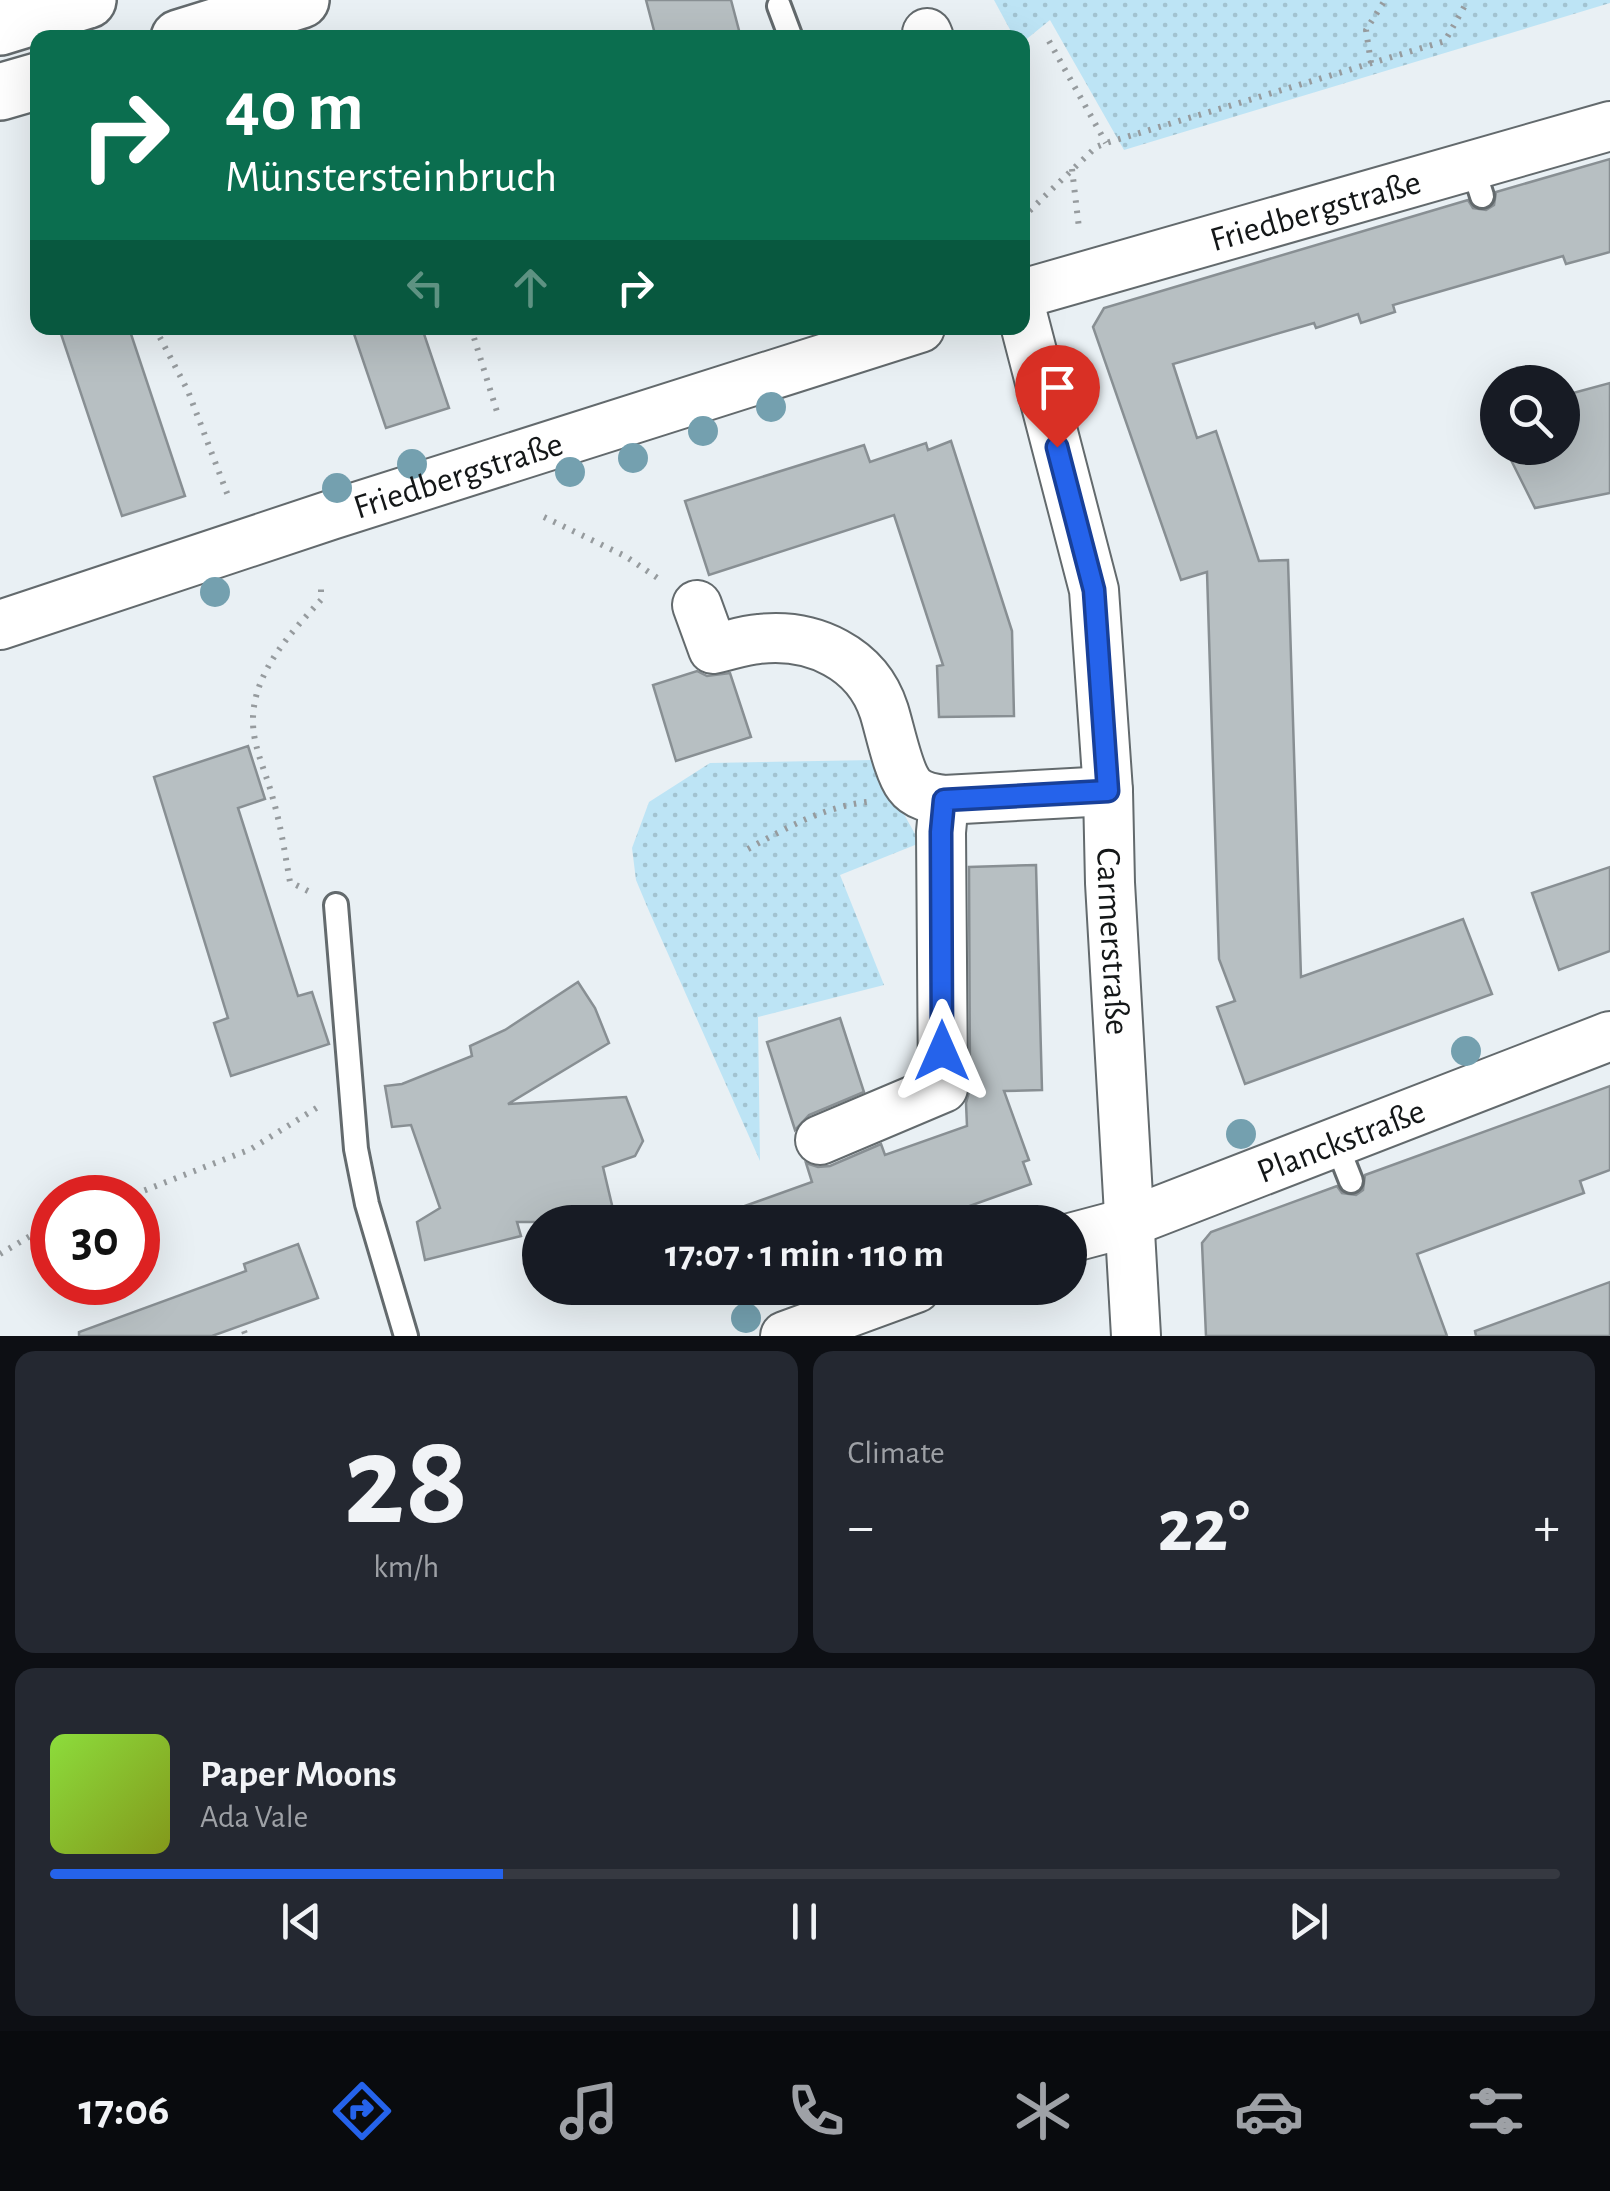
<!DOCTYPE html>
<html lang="en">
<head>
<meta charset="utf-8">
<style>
	body { margin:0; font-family:"Alegreya Sans",sans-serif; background:#242831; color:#f1f3f6; height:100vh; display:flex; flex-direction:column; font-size:38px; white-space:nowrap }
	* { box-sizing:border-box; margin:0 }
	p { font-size:32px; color:#9ea1a6 }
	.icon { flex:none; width:55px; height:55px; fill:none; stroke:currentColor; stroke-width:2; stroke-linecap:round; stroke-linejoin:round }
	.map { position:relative; height:1336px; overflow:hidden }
	.drawer { display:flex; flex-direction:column; gap:15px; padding:15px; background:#0d0f14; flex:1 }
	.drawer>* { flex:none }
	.top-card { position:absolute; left:30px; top:30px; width:1000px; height:305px; border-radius:20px; box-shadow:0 10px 40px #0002; background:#0b6e4f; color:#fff; overflow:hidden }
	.controls { position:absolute; left:1480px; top:365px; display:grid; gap:20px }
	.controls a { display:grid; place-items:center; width:100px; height:100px; border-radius:50%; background:#171b24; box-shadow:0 10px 40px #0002; font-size:50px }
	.speed { position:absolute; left:30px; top:1175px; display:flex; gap:20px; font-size:50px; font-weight:700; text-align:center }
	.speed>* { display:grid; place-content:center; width:130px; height:130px; border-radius:50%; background:#171b24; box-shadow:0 10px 40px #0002; line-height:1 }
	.speed .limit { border:15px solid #d22; background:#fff; color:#111 }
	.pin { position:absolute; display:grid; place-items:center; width:85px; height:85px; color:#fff; margin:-102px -42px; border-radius:50% 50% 50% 0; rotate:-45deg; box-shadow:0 0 10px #0007 }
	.pin .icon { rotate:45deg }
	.me { position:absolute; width:110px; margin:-55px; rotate:0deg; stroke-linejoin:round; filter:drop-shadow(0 0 8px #0008) }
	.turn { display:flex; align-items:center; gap:35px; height:210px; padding:0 30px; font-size:45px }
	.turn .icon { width:130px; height:130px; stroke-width:2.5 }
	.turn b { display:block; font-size:70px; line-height:85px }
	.lanes { display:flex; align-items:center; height:95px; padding:0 30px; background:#0003; justify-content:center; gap:50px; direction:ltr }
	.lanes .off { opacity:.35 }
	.big { font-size:75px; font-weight:700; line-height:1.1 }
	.drawer .tile { flex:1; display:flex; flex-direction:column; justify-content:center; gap:15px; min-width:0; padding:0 35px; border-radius:20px; background:#242831 }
	.drawer .dial { align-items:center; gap:0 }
	.dial b { font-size:130px; line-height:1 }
	.song { display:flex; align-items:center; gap:30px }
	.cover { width:120px; height:120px; border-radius:15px; background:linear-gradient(135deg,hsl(90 70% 55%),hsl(70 70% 35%)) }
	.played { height:10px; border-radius:5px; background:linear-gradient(90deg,#2563eb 30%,#363941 30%) }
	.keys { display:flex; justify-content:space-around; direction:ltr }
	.heat { display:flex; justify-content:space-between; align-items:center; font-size:55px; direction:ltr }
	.drawer .tiles { flex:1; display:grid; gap:15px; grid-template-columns:1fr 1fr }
	.tile:last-child { grid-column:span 2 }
	.trip { position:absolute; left:522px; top:1205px; width:565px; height:100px; border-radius:50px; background:#171b24; box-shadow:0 10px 40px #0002; font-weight:700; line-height:100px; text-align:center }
	.menu { display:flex; height:160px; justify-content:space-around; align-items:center; background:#090b0e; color:#9ea1a6 }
	.menu .icon { width:70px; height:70px }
	.menu .on { color:#2563eb }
	.menu b { font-size:45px; color:#f1f3f6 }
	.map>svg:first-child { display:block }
	.park { fill:url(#park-dots) }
	.building { fill:#b7bfc2; stroke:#888f93; stroke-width:2.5 }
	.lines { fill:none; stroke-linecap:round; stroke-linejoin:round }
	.service-casing { stroke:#636a6d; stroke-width:28 }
	.minor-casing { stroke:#636a6d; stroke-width:52 }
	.motorway-casing { stroke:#636a6d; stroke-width:60 }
	.path { stroke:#969b9e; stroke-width:6; stroke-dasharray:2.5 8; stroke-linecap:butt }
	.service { stroke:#fff; stroke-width:22 }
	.minor { stroke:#fff; stroke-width:48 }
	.motorway { stroke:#fff; stroke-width:55 }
	.tree { fill:#74a0af }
	.route-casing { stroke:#184099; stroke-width:25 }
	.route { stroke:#2563eb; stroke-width:18 }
	.labels { text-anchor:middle; stroke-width:8; stroke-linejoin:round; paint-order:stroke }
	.street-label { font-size:35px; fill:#141718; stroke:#e9f0f4 }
</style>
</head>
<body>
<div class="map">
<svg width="1610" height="1336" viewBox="0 0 1610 1336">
	<defs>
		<pattern id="park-dots" width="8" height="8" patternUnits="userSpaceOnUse" patternTransform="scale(2.5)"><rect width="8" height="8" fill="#bde4f5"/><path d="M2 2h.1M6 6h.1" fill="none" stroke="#a2c3d1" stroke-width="1.8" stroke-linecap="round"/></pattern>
	</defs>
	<rect width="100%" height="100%" fill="#e9f0f4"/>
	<g class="park">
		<polygon points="994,0 1610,0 1610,3 1124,150 1050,20 1023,42 1022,38 1014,37"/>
		<polygon points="874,760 920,843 840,875 884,985 758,1017 760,1161 649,911 636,880 632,848 649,802 710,763"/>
	</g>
	<g class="building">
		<polygon points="646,0 731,0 741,38 656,38"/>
		<polygon points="1610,159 1610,252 1566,264 1563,256 1393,305 1395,312 1361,323 1358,314 1316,328 1314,323 1173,364 1197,438 1216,431 1259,561 1288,560 1301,977 1463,919 1492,994 1245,1084 1217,1007 1235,1001 1219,959 1207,572 1181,580 1093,327 1104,308 1468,200 1473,208 1486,210 1494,205 1496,192"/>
		<polygon points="59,328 129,328 185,496 122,516"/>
		<polygon points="352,328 422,328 449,408 386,428"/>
		<polygon points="1610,383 1610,493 1535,508 1505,448 1562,448 1562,396"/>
		<polygon points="951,441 1012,631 1014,716 939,717 937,666 943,665 894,515 709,575 685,501 864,445 870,462 926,443 928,450"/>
		<polygon points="697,671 707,676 730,673 751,737 676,761 653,685"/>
		<polygon points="248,746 265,799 238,808 298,996 312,992 329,1044 231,1076 214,1023 228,1018 154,777"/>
		<polygon points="1036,865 1042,1090 1004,1091 1029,1160 1023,1162 1031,1184 925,1222 700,1222 812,1182 806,1163 818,1167 830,1166 881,1144 885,1155 967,1126 966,1103 970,1088 969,867"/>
		<polygon points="1610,867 1610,951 1559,970 1532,893"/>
		<polygon points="578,982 595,1008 609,1043 508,1104 626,1097 643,1141 635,1156 603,1167 616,1222 517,1222 521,1236 425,1260 417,1222 440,1208 411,1125 392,1127 385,1086 402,1084 472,1056 470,1046 505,1030"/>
		<polygon points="840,1018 864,1092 809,1115 795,1130 767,1042"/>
		<polygon points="1610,1086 1610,1170 1580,1181 1584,1193 1417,1254 1447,1336 1206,1336 1202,1243 1211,1232 1337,1186 1342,1193 1356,1195 1363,1190 1365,1175"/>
		<polygon points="298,1244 318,1298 212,1336 79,1336 79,1332 246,1271 244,1264"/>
		<polygon points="1610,1282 1610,1336 1476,1336 1475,1331"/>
	</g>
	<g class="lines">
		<g class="service-casing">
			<g id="service">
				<polyline points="779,6 791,38"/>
				<polyline points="1472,165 1482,196"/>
				<polyline points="336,905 356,1149 367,1204 406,1336"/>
				<polyline points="1336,1143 1351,1181"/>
			</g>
		</g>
		<g class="minor-casing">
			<g id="minor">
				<polyline points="927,33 929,38"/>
				<path id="s1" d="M1022,294L1610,126"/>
				<path id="s2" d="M1022,313L1094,590L1108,791L1110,883L1136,1336"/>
				<path d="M697,605L713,649C728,646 744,640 759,639C813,633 867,658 884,711C890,730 898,771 909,785C917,796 931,798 944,800L1108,791"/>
				<path id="s3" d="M0,625L331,515L920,328"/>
				<polyline points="820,1140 943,1088 941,832 944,800"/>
				<path id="s4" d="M1070,1238L1130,1222L1610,1036"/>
				<polyline points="785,1336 916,1288"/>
			</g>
		</g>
		<g class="motorway-casing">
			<g id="motorway">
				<polyline points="0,27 88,0"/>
				<polyline points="179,38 301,0"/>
				<polyline points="0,92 38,81"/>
			</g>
		</g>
		<g class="path">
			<polyline points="1049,41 1106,143"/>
			<polyline points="1371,63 1366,30 1385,0"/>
			<polyline points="1072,169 1079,228"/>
			<polyline points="1022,218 1096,147 1106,143 1445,41 1468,0"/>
			<polyline points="155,328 188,391 230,501"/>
			<polyline points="471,328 498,415"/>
			<polyline points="544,517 625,556 659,579"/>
			<path d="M748,849C786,828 823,807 867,802"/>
			<path d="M308,891L290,882C285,854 281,826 273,799C268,779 259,760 255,740C243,683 286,638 321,600V589"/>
			<polyline points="125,1198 251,1149 318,1107"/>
			<polyline points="0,1254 52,1223"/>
			<polyline points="244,1331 246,1336"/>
		</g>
		<use href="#service" class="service"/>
		<use href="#minor" class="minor"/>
		<use href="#motorway" class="motorway"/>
	</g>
	<g class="tree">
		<circle cx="771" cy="407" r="15"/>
		<circle cx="703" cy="431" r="15"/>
		<circle cx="633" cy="458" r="15"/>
		<circle cx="412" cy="464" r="15"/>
		<circle cx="570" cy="472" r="15"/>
		<circle cx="337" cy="488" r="15"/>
		<circle cx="215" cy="592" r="15"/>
		<circle cx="1466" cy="1051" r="15"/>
		<circle cx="1241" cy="1134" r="15"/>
		<circle cx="746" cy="1318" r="15"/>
	</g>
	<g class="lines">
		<g class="route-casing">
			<polyline id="route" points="942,1051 941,832 944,800 1108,791 1094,590 1057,447"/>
		</g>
		<use href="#route" class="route"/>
	</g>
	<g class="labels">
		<g class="street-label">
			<text dy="12" stroke="none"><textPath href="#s1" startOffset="305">Friedbergstraße</textPath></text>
			<text dy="12" stroke="none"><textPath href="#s3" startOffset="482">Friedbergstraße</textPath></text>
			<text dy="12" stroke="none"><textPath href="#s2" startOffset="638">Carmerstraße</textPath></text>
			<text dy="12" stroke="none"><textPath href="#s4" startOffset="288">Planckstraße</textPath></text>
		</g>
	</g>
</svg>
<div class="controls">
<a><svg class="icon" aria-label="search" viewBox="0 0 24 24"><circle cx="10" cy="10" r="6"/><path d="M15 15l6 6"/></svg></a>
</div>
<div class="speed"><div class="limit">30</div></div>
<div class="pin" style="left:1057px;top:447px;background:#d93025"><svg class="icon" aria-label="arrive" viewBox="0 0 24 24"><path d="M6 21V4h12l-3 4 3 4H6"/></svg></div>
<svg class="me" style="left:942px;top:1051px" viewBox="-20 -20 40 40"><path d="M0-17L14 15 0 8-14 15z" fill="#2563eb" stroke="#fff" stroke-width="4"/></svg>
<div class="trip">17:07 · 1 min · 110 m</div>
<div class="top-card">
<div class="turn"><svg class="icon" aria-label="right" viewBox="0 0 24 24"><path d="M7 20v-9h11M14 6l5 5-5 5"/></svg><div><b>40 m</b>Münstersteinbruch</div></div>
<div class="lanes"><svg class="icon off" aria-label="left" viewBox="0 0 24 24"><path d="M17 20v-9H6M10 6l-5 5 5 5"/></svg><svg class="icon off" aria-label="ahead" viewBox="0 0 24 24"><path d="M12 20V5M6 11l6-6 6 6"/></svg><svg class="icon" aria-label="right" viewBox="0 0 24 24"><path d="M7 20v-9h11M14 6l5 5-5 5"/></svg></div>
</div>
</div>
<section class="drawer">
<div class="tiles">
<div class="tile dial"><b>28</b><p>km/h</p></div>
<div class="tile"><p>Climate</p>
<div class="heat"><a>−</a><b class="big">22°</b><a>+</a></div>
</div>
<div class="tile">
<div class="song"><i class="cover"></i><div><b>Paper Moons</b><p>Ada Vale</p></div></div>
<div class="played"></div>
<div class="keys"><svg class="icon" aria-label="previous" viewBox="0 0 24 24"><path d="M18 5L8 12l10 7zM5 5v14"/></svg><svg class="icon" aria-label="pause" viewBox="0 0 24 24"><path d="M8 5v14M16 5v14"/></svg><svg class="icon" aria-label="next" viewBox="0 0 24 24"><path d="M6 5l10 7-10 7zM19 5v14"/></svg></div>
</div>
</div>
</section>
<nav class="menu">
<b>17:06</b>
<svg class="icon on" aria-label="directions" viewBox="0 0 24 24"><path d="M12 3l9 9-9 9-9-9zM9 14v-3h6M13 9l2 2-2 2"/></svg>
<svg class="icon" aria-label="music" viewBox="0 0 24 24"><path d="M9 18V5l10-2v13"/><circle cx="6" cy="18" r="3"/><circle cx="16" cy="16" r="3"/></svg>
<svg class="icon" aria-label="phone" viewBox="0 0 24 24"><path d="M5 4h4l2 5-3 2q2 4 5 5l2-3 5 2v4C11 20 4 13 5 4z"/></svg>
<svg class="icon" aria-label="climate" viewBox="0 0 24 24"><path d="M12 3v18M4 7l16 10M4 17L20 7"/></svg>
<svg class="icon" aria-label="car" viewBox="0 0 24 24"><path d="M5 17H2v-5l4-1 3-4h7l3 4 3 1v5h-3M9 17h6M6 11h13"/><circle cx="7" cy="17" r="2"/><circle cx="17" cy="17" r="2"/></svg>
<svg class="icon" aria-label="filters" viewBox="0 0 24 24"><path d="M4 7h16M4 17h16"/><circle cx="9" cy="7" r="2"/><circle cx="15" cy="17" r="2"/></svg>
</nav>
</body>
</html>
